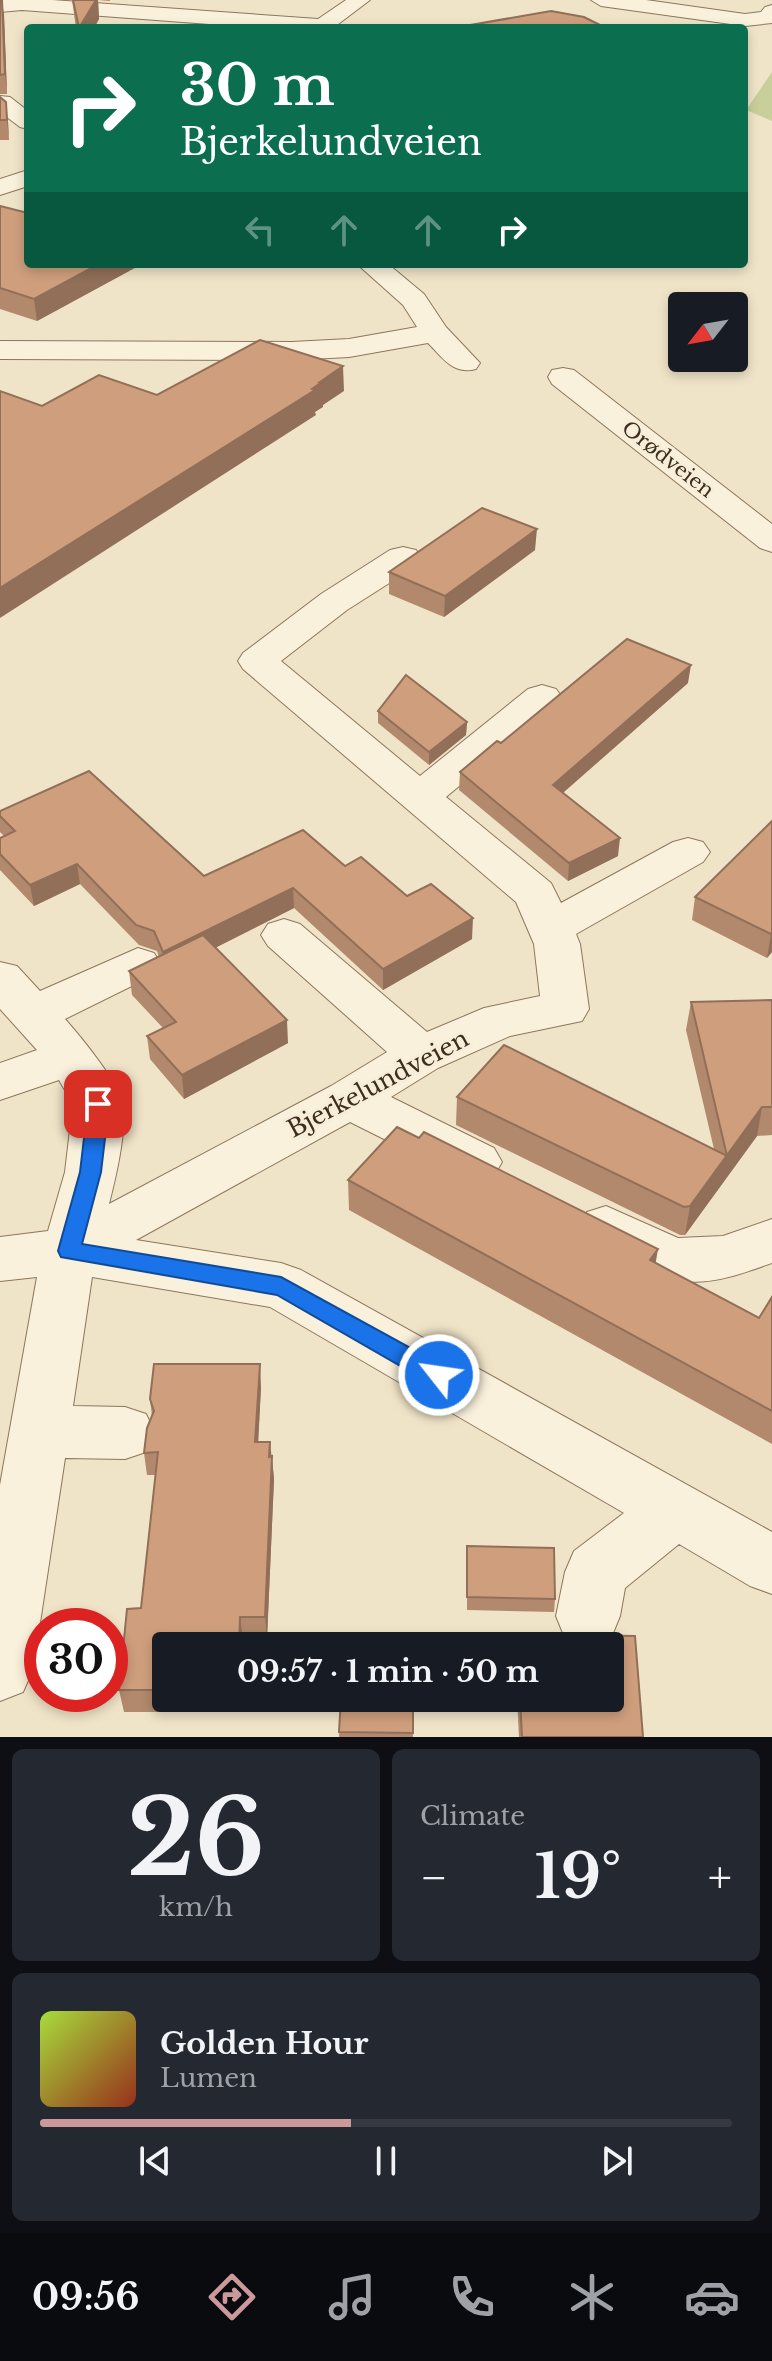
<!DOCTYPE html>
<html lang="en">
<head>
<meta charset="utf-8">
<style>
	body { margin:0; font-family:"Libre Baskerville",serif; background:#242831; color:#f1f3f6; height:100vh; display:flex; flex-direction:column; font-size:30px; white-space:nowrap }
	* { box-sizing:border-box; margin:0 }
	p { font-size:26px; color:#9ea1a6 }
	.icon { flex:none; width:44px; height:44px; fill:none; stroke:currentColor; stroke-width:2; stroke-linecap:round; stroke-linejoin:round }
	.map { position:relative; height:1737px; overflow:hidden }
	.side { display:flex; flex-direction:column; gap:12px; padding:12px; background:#0d0f14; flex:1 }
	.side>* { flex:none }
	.hud { position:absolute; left:24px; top:24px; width:724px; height:244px; border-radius:8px; box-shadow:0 4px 12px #0003; background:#0b6e4f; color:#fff; overflow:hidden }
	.needle { width:52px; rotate:239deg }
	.fabs { position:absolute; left:668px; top:292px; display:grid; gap:16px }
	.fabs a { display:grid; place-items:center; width:80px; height:80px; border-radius:8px; background:#171b24; box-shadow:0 4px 12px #0003; font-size:40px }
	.speed { position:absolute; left:24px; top:1608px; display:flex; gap:16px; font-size:40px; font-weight:700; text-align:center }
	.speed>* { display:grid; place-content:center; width:104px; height:104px; border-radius:50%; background:#171b24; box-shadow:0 4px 12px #0003; line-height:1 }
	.speed .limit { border:12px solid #d22; background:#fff; color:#111 }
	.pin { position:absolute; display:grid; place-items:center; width:68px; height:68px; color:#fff; margin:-34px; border-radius:16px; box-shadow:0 4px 12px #0006 }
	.me { position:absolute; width:88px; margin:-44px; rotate:300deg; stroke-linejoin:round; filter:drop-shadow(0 0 6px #0008) }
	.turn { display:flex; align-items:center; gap:28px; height:168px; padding:0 24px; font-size:36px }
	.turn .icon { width:104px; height:104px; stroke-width:2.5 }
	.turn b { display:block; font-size:56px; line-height:68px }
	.lanes { display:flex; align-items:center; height:76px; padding:0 24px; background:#0003; justify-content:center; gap:40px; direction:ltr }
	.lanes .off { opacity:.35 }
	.big { font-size:60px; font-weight:800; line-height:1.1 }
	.side .card { flex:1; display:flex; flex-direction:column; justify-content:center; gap:12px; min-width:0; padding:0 28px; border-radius:12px; background:#242831 }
	.side .dial { align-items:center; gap:0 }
	.dial b { font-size:104px; line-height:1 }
	.song { display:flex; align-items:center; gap:24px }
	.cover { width:96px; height:96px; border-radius:12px; background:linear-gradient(135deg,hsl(80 70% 55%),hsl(10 70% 35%)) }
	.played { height:8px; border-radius:4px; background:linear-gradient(90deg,#cc999b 45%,#363941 45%) }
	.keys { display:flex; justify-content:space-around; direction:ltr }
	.heat { display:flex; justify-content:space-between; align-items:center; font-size:44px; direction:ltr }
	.side .tiles { flex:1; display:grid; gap:12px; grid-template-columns:1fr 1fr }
	.card:last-child { grid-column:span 2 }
	.trip { position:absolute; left:152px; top:1632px; width:472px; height:80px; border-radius:8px; background:#171b24; box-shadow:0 4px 12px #0003; font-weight:800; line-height:80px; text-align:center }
	.menu { display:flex; height:128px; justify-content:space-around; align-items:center; background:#090b0e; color:#9ea1a6 }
	.menu .icon { width:56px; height:56px }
	.menu .selected { color:#cc999b }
	.menu b { font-size:36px; color:#f1f3f6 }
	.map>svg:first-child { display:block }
	.green { fill:#c9cf9b }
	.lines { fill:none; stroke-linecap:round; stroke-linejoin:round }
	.minor-casing { stroke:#8d765c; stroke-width:2 }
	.minor { fill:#faf1dc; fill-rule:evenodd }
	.wall { fill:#b2896c }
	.shaded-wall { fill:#916f58 }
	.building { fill:#cf9f7d; stroke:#916f58; stroke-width:2 }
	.route { fill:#1a73e8; stroke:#114b97; stroke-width:2 }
	.labels { text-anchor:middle; stroke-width:6; stroke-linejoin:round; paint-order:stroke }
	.far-street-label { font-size:20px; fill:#3d2e20; stroke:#f7eed8 }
	.street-label { font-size:24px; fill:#3d2e20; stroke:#f7eed8 }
</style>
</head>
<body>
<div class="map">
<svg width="772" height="1737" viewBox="0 0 772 1737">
	<rect width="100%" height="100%" fill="#f0e4c8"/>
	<polygon class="green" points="772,72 772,121 746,110"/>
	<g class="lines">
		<g class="minor-casing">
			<g id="minor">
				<polygon points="0,0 52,0 318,19 346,0 370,0 333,28 263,28 22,10 0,12"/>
				<polygon points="591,0 646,0 745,14 761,12 765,7 772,5 772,23 745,26 601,6"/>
				<polygon points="0,96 10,97 28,111 28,129 20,127 0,112"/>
				<polygon points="28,170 28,186 0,195 0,179"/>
				<path d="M357,264H388L424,294L446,327L480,363L476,369C453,375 443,358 428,343L349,357L292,360L0,359V341L292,342L349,339L417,327L403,305Z"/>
				<polygon points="563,368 574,370 772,524 772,552 760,548 552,384 548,377 552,370"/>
				<path d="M403,547L416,550L421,558L416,566L347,610L281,661L420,776L528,689L542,685L556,689L562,697L556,705L446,797L551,883L561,903L673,842L688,838L703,842L710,852L703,862L576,934L580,944L589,1009L582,1021L510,1036L438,1068L391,1097L494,1148L502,1162L494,1176L476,1182L458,1176L350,1122L136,1240L281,1263L301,1270L772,1532V1594L750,1586L679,1544L625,1588L620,1616L611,1638L590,1646L565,1638L556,1616L565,1572L574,1551L624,1513L270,1307L92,1277L73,1406L125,1407L146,1414L155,1433L146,1452L125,1459L65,1458L33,1669L23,1692L0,1701V1485L37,1277L0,1281V1237L48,1231L65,1172L73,1104L59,1080L0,1100V1063L37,1050L0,1009V962L17,966L40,991L138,948L154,953L161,964L154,975L65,1019C80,1036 121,1085 123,1106C126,1135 116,1176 109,1204L331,1086L387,1052L268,946L261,935L268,924L284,919L300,924L427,1032L484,1008L540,996L534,944L516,902L243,669L238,661L243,653L321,594L390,550Z"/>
				<path d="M606,1206L678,1238L723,1236L772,1219V1263C708,1286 685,1291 622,1260C604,1251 589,1246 579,1227L587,1212Z"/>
			</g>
		</g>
		<use href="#minor" class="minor"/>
	</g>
	<g class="wall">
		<polygon points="0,0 4,15 7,94 0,94"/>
		<polygon points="72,0 110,0 110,1 98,0 99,19 94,28 76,28"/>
		<polygon points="0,97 8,122 9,140 0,140"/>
		<polygon points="0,206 142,264 37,321 0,309"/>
		<polygon points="535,550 444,617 389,594 389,572"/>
		<polygon points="688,683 563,793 618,856 568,881 459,790 460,772 501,743"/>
		<polygon points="378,711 467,722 466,735 429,765 378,723"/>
		<polygon points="0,811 204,876 345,866 407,896 472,939 383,990 294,908 215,948 288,1043 184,1099 150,1059 147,1036 163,1028 132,995 129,971 159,957 157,951 139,945 80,884 34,906 0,870 0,838 4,836 0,832"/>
		<polygon points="772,821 772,952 767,958 692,920 695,897"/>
		<polygon points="772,1000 772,1135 757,1136 685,1235 680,1235 456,1125 457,1097 714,1149 686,1030 691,1002"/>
		<polygon points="348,1180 656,1263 759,1318 772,1297 772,1444 349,1210"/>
		<polygon points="261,1387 258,1442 272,1456 274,1479 267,1639 243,1639 242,1646 166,1646 166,1698 239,1698 238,1712 124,1712 119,1690 141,1608 155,1475 147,1475 144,1453 152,1416 150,1399"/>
		<polygon points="467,1546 555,1599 554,1612 467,1610"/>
		<polygon points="518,1634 635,1636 643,1737 519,1737 517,1698 610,1698 610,1646 517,1646"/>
		<polygon points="341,1698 413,1698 413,1737 339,1737"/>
	</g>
	<g class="shaded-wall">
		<polygon points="2,0 4,15 7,94 5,74"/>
		<polygon points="96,0 98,0 99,19 94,28 79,28"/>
		<polygon points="6,102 8,122 9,140 7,120"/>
		<polygon points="99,264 142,264 37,321 34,299"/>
		<polygon points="343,366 344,391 323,405 323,407 315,412 316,415 0,618 0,588 312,389 320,382"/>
		<polygon points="537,529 535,550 444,617 445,596"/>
		<polygon points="691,665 688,683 551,803 553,785"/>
		<polygon points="467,722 466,735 429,765 429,752"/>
		<polygon points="620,838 618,856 568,881 569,863"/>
		<polygon points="77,864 80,884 34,906 30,885"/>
		<polygon points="293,888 294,908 165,973 163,952"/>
		<polygon points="473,918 472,939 383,990 383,969"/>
		<polygon points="772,934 772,952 767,958 771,934"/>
		<polygon points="287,1020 288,1043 184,1099 182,1075"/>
		<polygon points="762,1107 757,1136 685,1235 690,1206"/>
		<polygon points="658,1249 653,1279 650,1260"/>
		<polygon points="260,1364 261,1387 257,1465 255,1442"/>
		<polygon points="270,1442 274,1479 267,1639 265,1617"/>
		<polygon points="240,1617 243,1639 242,1646 239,1646"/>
	</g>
	<g class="building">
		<polygon points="0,0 2,0 5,74 0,75"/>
		<polygon points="73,0 96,0 79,28"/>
		<polygon points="551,11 584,17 606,28 453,28"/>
		<polygon points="0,97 6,102 7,120 0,120"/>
		<polygon points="0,206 28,213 28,264 99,264 34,299 0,288"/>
		<polygon points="260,340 343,366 320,382 322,382 312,389 315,390 0,588 0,391 42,406 99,375 157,395"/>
		<polygon points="482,508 537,529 445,596 389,572"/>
		<polygon points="627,639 691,665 553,785 620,838 569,863 460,772 497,741 501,743"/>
		<polygon points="406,675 467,722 429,752 378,711"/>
		<polygon points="89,771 204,876 303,830 345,866 361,857 407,896 431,884 473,918 383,969 293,888 163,952 154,931 136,925 77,864 30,885 0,854 0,838 15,831 0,816 0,811"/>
		<polygon points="772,821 772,934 771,934 695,897"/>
		<polygon points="203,935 287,1020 182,1075 147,1036 176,1022 129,971"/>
		<polygon points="772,1000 772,1107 762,1107 690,1206 684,1207 457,1097 504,1045 727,1156 691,1002"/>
		<polygon points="397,1127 419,1138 424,1132 658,1249 650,1260 759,1318 772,1297 772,1411 348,1180"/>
		<polygon points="154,1364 260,1364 255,1442 270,1442 269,1457 272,1456 265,1617 240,1617 239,1646 166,1646 166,1690 119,1690 127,1609 141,1608 158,1452 144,1453 147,1428 154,1411 150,1399"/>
		<polygon points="467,1546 554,1548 555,1599 467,1597"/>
		<polygon points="518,1634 635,1636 643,1737 522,1737 520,1698 610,1698 610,1646 518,1646"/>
		<polygon points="341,1698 413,1698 413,1733 339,1732"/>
	</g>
	<polygon class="route" points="98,1096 106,1099 109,1104 101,1172 82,1244 281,1277 447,1368 451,1375 447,1383 439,1386 430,1383 277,1295 61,1257 58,1251 80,1172 88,1104 91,1099"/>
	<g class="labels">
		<g class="far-street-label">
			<text transform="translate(668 459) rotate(38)" y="7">Orødveien</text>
		</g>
		<g class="street-label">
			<text transform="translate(378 1084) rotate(-28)" y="8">Bjerkelundveien</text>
		</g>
	</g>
</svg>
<div class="fabs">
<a><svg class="needle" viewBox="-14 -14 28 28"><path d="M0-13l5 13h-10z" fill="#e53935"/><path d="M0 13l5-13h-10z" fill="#9ea1a6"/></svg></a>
</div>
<div class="speed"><div class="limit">30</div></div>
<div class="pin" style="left:98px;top:1104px;background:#d93025"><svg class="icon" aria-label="arrive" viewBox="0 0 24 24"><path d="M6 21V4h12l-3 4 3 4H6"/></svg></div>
<svg class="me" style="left:439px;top:1375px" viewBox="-20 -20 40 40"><circle r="17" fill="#1a73e8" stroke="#fff" stroke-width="3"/><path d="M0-11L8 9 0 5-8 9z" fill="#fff"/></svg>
<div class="trip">09:57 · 1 min · 50 m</div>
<div class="hud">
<div class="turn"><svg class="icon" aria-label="right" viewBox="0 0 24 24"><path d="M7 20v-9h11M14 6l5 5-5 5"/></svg><div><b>30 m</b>Bjerkelundveien</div></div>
<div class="lanes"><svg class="icon off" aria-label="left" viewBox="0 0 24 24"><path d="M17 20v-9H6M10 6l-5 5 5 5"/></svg><svg class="icon off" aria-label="ahead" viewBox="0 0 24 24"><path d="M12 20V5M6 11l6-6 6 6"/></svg><svg class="icon off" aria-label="ahead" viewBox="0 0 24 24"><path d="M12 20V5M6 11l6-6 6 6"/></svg><svg class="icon" aria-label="right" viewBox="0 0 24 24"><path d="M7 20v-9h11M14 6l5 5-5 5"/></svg></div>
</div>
</div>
<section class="side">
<div class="tiles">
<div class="card dial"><b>26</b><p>km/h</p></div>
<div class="card"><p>Climate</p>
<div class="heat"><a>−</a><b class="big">19°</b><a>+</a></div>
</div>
<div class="card">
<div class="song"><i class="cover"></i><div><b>Golden Hour</b><p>Lumen</p></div></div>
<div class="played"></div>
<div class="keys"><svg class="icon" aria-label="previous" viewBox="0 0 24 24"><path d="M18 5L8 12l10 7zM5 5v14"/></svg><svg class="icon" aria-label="pause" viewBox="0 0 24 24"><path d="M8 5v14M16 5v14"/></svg><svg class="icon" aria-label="next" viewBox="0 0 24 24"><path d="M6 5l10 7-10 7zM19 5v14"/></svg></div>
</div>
</div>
</section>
<nav class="menu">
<b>09:56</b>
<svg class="icon selected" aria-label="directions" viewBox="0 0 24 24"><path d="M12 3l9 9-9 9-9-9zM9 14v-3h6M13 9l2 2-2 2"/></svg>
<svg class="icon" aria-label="music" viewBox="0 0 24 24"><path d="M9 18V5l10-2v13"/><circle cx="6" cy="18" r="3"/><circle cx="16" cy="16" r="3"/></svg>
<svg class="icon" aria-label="phone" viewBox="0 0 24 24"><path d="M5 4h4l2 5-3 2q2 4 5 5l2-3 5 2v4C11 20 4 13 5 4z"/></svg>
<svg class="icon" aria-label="climate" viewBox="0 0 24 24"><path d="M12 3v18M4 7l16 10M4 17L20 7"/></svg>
<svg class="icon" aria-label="car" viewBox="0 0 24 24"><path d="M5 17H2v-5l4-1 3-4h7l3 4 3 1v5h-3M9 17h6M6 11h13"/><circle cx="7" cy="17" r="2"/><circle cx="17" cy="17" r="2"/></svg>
</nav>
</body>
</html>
